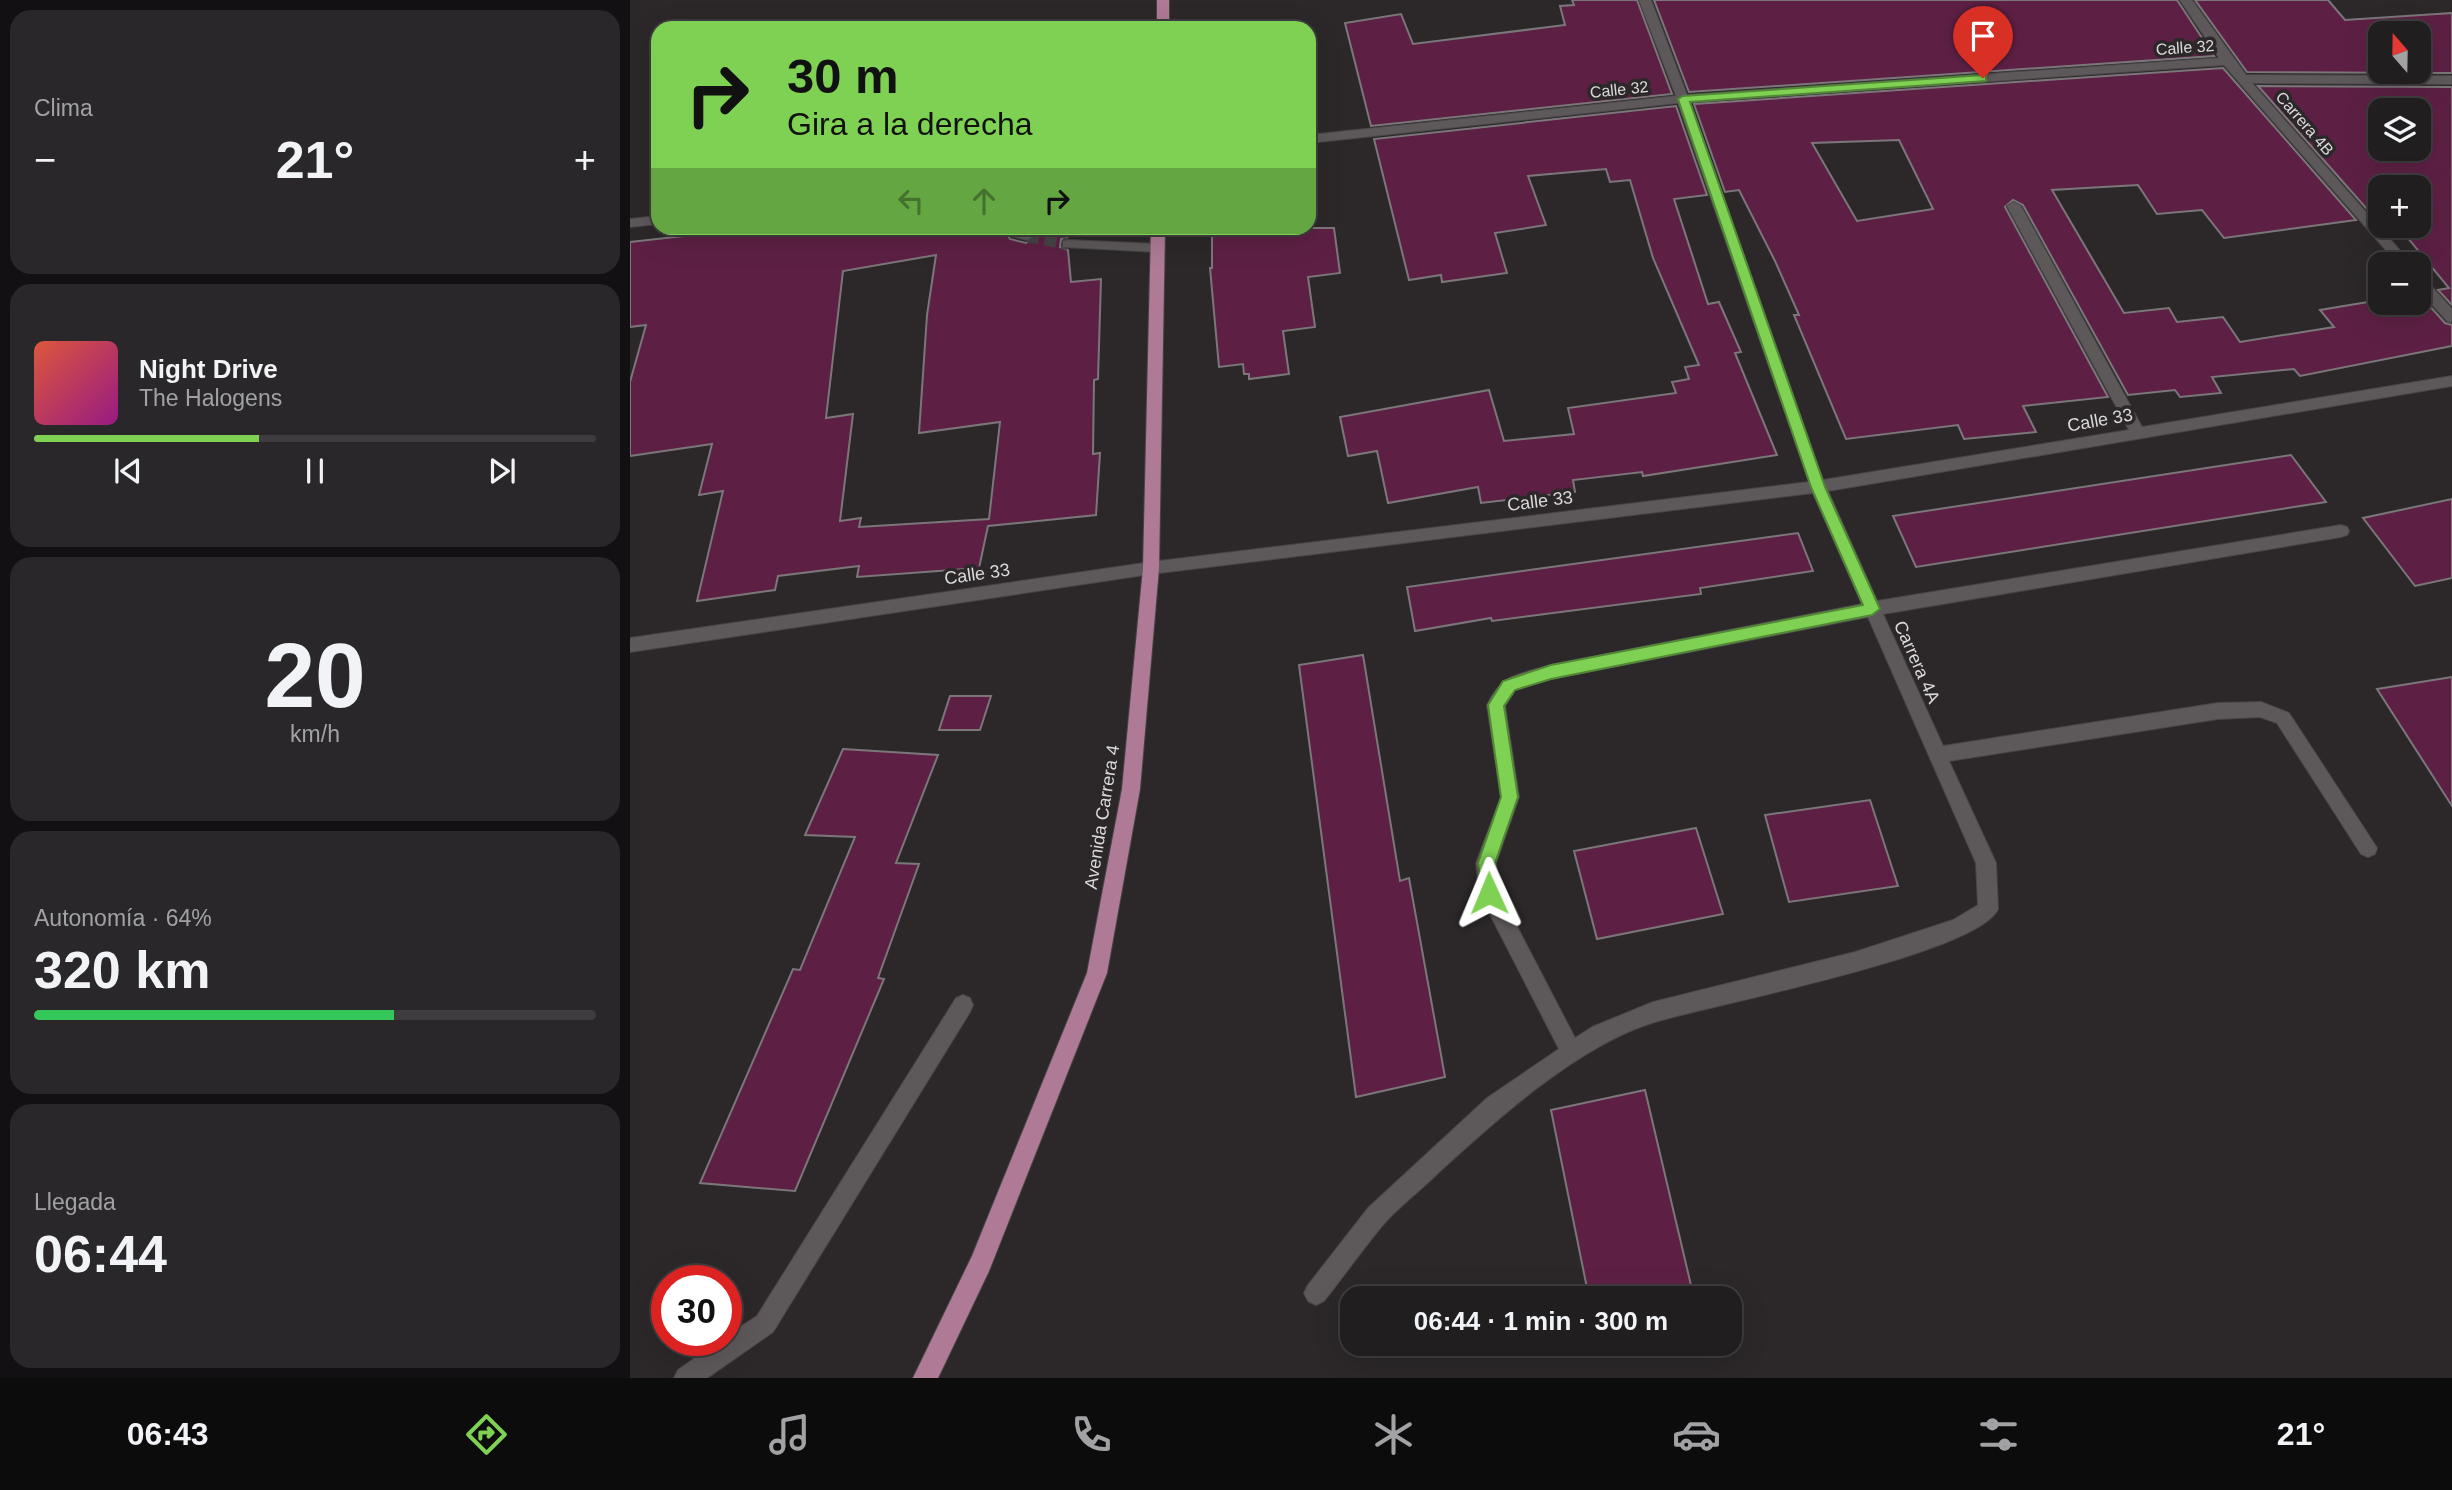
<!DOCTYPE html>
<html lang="es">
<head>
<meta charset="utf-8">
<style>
	body { margin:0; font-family:Helvetica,sans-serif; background:#292729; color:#f1f3f6; height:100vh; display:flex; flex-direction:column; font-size:26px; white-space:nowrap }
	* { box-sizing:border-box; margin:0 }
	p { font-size:23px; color:#a2a2a5 }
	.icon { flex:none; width:38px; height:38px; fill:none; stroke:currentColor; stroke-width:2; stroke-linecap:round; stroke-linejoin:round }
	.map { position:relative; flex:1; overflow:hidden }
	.details { display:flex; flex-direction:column; gap:10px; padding:10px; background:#121012; width:630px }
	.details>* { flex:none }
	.hud { position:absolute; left:21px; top:21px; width:665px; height:214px; border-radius:21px; box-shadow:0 7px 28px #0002,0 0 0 2px #3e3c3e; background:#7ed153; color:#111; overflow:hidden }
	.needle { width:46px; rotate:340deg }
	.buttons { position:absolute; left:1738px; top:21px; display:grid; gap:14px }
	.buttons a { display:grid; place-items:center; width:63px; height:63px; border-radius:14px; background:#211e20; box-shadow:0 7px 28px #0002,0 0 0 2px #3e3c3e; font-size:35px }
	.speed { position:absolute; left:21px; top:1265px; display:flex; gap:14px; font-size:35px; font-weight:700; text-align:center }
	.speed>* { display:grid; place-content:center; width:91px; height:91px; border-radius:50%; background:#211e20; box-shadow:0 7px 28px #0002,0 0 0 2px #3e3c3e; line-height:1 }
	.speed .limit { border:10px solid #d22; background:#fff; color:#111 }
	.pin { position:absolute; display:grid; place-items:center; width:60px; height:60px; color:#fff; margin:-72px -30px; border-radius:50% 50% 50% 0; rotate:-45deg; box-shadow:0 0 7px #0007 }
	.pin .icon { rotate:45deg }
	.me { position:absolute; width:77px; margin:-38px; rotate:359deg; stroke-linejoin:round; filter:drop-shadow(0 0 5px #0008) }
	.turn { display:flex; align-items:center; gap:24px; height:147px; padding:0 21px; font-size:32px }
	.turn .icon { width:91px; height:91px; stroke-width:2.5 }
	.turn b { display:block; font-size:49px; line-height:60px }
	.lanes { display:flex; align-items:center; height:66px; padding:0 21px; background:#0003; justify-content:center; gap:35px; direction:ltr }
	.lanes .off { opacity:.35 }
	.big { font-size:52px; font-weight:600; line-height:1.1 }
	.details .card { flex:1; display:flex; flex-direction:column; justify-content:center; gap:10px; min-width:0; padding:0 24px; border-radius:21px; background:#292729 }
	.details .dial { align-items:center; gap:0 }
	.dial b { font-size:91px; line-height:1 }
	.song { display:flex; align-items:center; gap:21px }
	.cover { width:84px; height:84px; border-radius:10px; background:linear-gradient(135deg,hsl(10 70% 55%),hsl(310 70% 35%)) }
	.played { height:7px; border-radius:4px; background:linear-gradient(90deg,#7ed153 40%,#3e3c3e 40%) }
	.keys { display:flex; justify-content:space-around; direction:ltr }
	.heat { display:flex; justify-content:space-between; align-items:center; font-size:38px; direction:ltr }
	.charge { height:10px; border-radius:5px; background:linear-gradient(90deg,#34c759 64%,#3e3c3e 0) }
	.trip { position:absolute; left:710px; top:1286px; width:402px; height:70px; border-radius:21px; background:#211e20; box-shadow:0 7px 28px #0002,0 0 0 2px #3e3c3e; font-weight:600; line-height:70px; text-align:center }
	.menu { display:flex; height:112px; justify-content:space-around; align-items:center; background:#0d0c0d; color:#a2a2a5 }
	.menu .icon { width:49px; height:49px }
	.menu .active { color:#7ed153 }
	.menu b { font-size:32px; color:#f1f3f6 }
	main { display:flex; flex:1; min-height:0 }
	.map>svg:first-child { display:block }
	.building { fill:#5d2044; stroke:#7b7679; stroke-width:2; fill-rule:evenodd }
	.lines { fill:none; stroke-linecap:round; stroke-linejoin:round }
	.minor-tunnel { stroke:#464344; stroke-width:12; stroke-dasharray:12 6; stroke-linecap:butt }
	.minor-casing { stroke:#484546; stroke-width:2 }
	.major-casing { stroke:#484546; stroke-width:2 }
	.minor { fill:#5d585a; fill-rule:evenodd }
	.major { fill:#ae7a96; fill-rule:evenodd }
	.route { fill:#7ed153; stroke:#528836; stroke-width:2 }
	.labels { text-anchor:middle; stroke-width:7; stroke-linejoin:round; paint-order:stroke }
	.far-street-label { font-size:16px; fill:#dbd9da; stroke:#2c282a }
	.street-label { font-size:18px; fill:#dbd9da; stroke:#2c282a }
</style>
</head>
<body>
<main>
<section class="details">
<div class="card"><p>Clima</p>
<div class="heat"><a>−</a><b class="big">21°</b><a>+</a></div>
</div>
<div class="card">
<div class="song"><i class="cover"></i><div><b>Night Drive</b><p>The Halogens</p></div></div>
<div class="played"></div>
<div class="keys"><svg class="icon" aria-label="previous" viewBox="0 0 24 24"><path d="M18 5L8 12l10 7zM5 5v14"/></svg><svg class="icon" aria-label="pause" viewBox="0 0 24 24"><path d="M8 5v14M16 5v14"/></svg><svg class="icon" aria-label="next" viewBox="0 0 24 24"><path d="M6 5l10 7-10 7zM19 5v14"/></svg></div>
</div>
<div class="card dial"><b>20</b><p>km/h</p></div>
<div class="card"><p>Autonomía · 64%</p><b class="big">320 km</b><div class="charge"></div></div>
<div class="card"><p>Llegada</p><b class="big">06:44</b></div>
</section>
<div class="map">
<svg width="1822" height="1378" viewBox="0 0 1822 1378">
	<rect width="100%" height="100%" fill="#2c282a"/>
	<g class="building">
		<polygon points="942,0 1007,0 1042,94 741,126 715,23 771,14 783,44 935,25 930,6 944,5"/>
		<polygon points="1024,0 1547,0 1584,56 1059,92"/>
		<path d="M1565,0H1698L1715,20L1822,13V73L1617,72ZM1750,33H1788V72H1750Z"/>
		<path d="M1593,68L1726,220L1594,238L1572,210L1527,214L1508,185L1422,190L1494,313L1539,308L1547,322L1593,317L1610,342L1704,327L1690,310L1750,300V303H1788V293L1815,323L1822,325V346L1670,376L1664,369L1582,377L1591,393L1550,397L1545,390L1498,395L1393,205L1383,200L1375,207L1478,397L1393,406L1406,432L1334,439L1328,425L1216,439L1164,315H1169L1145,261L1109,190L1095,192L1064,104ZM1269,140L1303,209L1227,221L1182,143Z"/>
		<path d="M1628,86L1822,87V305L1808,290L1819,288L1768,226H1788V187H1750V217H1744ZM1750,110H1788V149H1750Z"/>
		<polygon points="1046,106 1077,195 1044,199 1078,304 1089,302 1111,352 1105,353 1147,455 1013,476 1012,472 943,480 945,492 851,503 848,487 758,503 747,451 718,456 710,417 859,390 874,441 944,434 938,408 1046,393 1042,382 1059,379 1055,367 1069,365 1023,258 1000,180 980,182 976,169 898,176 916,225 865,233 877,273 812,282 811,275 779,280 744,139"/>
		<path d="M125,228H373L380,239L396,243L406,235L394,228H435L437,238L431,239L430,247L438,250L441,282L471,279L468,379L464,380L463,454L470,453L466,515L358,526L349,568L227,577L229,566L148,576L145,590L67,601L93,491L69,495L82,444L0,456V382L16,325L0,327V242ZM306,255L297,315L289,433L370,422L359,519L229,527L231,518L210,521L223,414L196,418L213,271Z"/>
		<polygon points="582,228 704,228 710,273 678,277 685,327 653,331 659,374 619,379 619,374 614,374 613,364 589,367 580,268 582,268"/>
		<polygon points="1661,455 1696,502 1286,567 1263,516"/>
		<polygon points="1822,499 1822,578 1785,586 1733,518"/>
		<polygon points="1168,533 1183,571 1070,588 1071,594 862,621 861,618 785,631 777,587"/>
		<polygon points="733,655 770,881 779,878 815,1077 726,1097 669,665"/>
		<polygon points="1822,677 1822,806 1747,689"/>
		<polygon points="320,696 361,696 350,730 309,730"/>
		<polygon points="213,749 308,755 266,863 289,864 248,978 254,979 165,1191 70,1183 163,969 170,970 225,837 175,835"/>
		<polygon points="1240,800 1268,886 1159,902 1135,815"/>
		<polygon points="1066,828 1093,914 967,939 944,851"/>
		<polygon points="1015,1090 1064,1298 959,1298 921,1110"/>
	</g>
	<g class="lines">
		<polyline class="minor-tunnel" points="397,236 438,244"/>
		<g class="minor-casing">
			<g id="minor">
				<path d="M1009,0H1021L1057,95L1589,58L1550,0H1562L1616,75L1822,76V84L1622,83L1782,264H1768L1594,65L1060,102L1193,480L1499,430L1377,206L1384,202L1391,206L1512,427L1822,376V386L1198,491L1247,601L1711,525L1717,527L1719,531L1717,535L1711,537L1253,614L1313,746L1588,703L1631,702L1659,713L1747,848L1745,854L1738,857L1731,854L1647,723L1630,717L1588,719L1319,761L1366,863L1368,909C1348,954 1081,1005 1025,1022C948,1045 865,1121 806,1175C789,1192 768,1207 752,1226C732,1250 714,1276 694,1301L686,1305L678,1301L674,1293L678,1285L738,1208L857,1098L929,1049L849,893L846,863L871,797L857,705C873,672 889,675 921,665L1232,604L1183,493L521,574L0,652V638L521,562L1179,482L1048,103L679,143V135L1046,96ZM1238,617L1346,863L1348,905L1323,920L1225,952L1023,1002L962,1027L945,1038L869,892L866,863L889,797L875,706L885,690L921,679Z"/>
				<polygon points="28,216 28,224 0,227 0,219"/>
				<polygon points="376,228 389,228 404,236 397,240 381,236"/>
				<polygon points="438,240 528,244 535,248 528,252 433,247 433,241"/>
				<polygon points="1788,276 1793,277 1822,309 1822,323 1817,321 1788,289"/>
				<polygon points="333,995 340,998 343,1005 340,1012 143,1332 77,1378 44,1378 48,1370 90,1340 96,1340 96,1336 127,1316 326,998"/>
			</g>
		</g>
		<g class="major-casing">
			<g id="major">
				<rect x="527" y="0" width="12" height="28"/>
				<polygon points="521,228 535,228 529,568 510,789 477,973 359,1271 308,1378 283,1378 342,1256 457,973 492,789 513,568"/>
			</g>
		</g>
		<use href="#minor" class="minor"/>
		<use href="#major" class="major"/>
	</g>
	<polygon class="route" points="1353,75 1356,76 1356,81 1060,102 1195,487 1250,609 1242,615 921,679 885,690 874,706 888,797 865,863 868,893 865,899 853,899 848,863 871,797 858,705 873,681 921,665 1233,605 1181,487 1048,99 1053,96"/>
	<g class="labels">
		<g class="far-street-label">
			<text transform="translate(1555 47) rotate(-4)" y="6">Calle 32</text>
			<text transform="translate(989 89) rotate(-6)" y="6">Calle 32</text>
			<text transform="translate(1675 123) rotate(49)" y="6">Carrera 4B</text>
		</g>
		<g class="street-label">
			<text transform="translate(1470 420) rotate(-10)" y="6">Calle 33</text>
			<text transform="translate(910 501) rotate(-7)" y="6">Calle 33</text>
			<text transform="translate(347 574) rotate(-8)" y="6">Calle 33</text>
			<text transform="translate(1287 662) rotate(66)" y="6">Carrera 4A</text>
			<text transform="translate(472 817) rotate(-81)" y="6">Avenida Carrera 4</text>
		</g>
	</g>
</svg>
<div class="buttons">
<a><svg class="needle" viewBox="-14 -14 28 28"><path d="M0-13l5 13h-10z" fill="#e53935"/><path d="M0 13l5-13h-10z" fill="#a2a2a5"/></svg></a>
<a><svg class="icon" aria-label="layers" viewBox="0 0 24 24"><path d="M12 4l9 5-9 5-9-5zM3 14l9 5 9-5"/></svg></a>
<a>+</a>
<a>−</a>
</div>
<div class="speed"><div class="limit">30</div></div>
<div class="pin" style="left:1353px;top:78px;background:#d93025"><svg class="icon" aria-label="arrive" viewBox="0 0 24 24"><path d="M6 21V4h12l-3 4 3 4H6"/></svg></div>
<svg class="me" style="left:859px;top:893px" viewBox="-20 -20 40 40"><path d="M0-17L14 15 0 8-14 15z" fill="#7ed153" stroke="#fff" stroke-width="4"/></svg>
<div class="trip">06:44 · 1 min · 300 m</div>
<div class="hud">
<div class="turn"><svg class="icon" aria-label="right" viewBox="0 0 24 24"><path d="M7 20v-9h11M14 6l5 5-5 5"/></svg><div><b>30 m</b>Gira a la derecha</div></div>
<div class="lanes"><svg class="icon off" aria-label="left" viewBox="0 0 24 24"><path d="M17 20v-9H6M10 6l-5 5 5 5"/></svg><svg class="icon off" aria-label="ahead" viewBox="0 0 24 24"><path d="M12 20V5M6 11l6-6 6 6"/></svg><svg class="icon" aria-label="right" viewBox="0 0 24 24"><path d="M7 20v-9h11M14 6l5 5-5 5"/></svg></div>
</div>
</div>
</main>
<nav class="menu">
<b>06:43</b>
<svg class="icon active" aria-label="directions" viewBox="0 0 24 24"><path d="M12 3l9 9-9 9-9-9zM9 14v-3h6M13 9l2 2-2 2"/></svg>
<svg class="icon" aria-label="music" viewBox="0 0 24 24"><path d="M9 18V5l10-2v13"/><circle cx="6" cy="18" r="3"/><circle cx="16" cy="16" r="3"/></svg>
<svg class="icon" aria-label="phone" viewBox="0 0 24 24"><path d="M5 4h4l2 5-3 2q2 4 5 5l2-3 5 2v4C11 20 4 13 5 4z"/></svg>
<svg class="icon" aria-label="climate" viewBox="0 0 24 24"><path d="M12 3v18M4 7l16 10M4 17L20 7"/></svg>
<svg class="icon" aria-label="car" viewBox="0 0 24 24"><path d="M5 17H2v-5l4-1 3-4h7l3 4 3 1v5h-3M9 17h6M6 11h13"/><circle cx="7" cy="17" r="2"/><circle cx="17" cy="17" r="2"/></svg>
<svg class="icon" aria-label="filters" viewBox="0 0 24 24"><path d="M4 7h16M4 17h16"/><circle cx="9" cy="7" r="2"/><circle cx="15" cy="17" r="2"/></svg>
<b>21°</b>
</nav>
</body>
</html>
